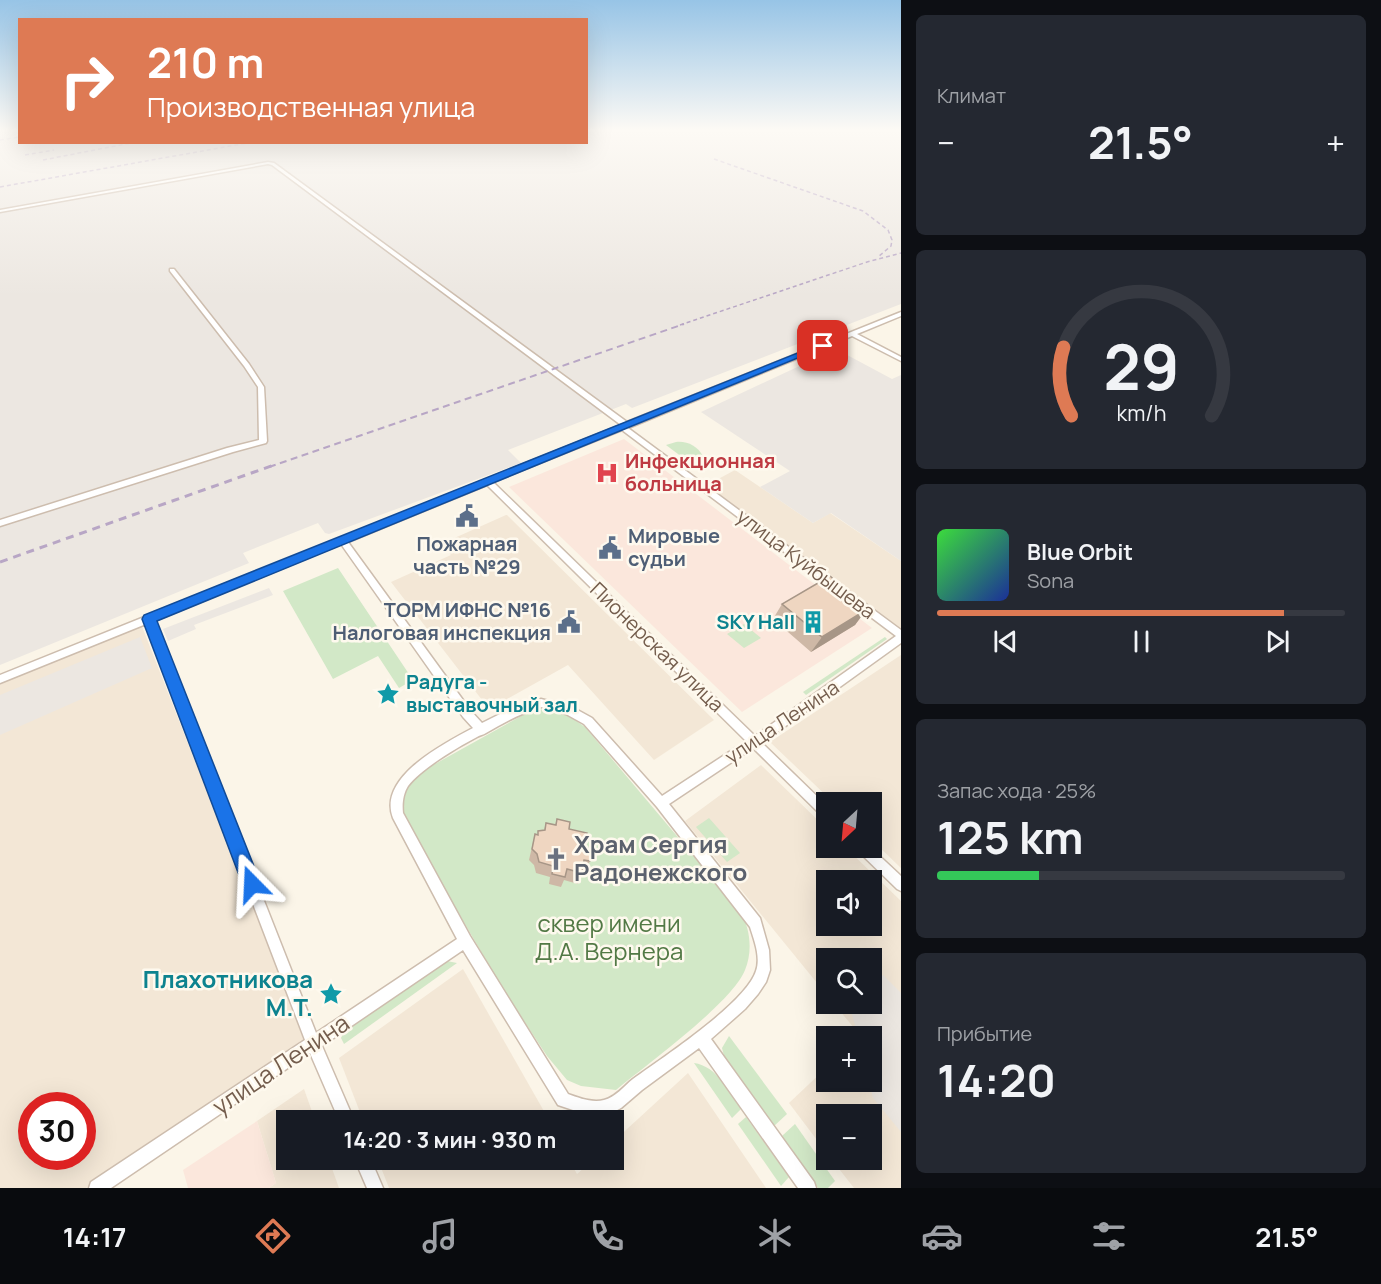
<!DOCTYPE html>
<html lang="ru">
<head>
<meta charset="utf-8">
<style>
	body { margin:0; font-family:Manrope,sans-serif; background:#242831; color:#f1f3f6; height:100vh; display:flex; flex-direction:column; font-size:22px; white-space:nowrap }
	* { box-sizing:border-box; margin:0 }
	p { font-size:20px; color:#9ea1a6 }
	.icon { flex:none; width:33px; height:33px; fill:none; stroke:currentColor; stroke-width:2; stroke-linecap:round; stroke-linejoin:round }
	.map { position:relative; flex:1; overflow:hidden }
	.details { display:flex; flex-direction:column; gap:15px; padding:15px; background:#0d0f14; width:480px }
	.details>* { flex:none }
	.guide { position:absolute; left:18px; top:18px; width:570px; height:126px; border-radius:0px; box-shadow:0 6px 24px #0002; background:#de7a54; color:#fff; overflow:hidden }
	.needle { width:39px; rotate:206deg }
	.fabs { position:absolute; left:816px; top:792px; display:grid; gap:12px }
	.fabs a { display:grid; place-items:center; width:66px; height:66px; border-radius:0px; background:#171b24; box-shadow:0 6px 24px #0002; font-size:30px }
	.speed { position:absolute; left:18px; top:1092px; display:flex; gap:12px; font-size:30px; font-weight:700; text-align:center }
	.speed>* { display:grid; place-content:center; width:78px; height:78px; border-radius:50%; background:#171b24; box-shadow:0 6px 24px #0002; line-height:1 }
	.speed .limit { border:9px solid #d22; background:#fff; color:#111 }
	.pin { position:absolute; display:grid; place-items:center; width:51px; height:51px; color:#fff; margin:-26px; border-radius:12px; box-shadow:0 3px 9px #0006 }
	.me { position:absolute; width:66px; margin:-33px; rotate:339deg; stroke-linejoin:round; filter:drop-shadow(0 0 4px #0008) }
	.turn { display:flex; align-items:center; gap:21px; height:126px; padding:0 30px; font-size:27px }
	.turn .icon { width:78px; height:78px; stroke-width:2.5 }
	.turn b { display:block; font-size:42px; line-height:51px }
	.big { font-size:45px; font-weight:700; line-height:1.1 }
	.details .card { flex:1; display:flex; flex-direction:column; justify-content:center; gap:9px; min-width:0; padding:0 21px; border-radius:9px; background:#242831 }
	.details .dial { align-items:center; gap:0 }
	.dial svg { height:156px; overflow:visible; fill:none; stroke:#363941; stroke-width:7; stroke-linecap:round; text-anchor:middle }
	.dial text { fill:#f1f3f6; stroke:none }
	.song { display:flex; align-items:center; gap:18px }
	.cover { width:72px; height:72px; border-radius:9px; background:linear-gradient(135deg,hsl(120 70% 55%),hsl(230 70% 35%)) }
	.played { height:6px; border-radius:3px; background:linear-gradient(90deg,#de7a54 85%,#363941 85%) }
	.keys { display:flex; justify-content:space-around; direction:ltr }
	.heat { display:flex; justify-content:space-between; align-items:center; font-size:33px; direction:ltr }
	.charge { height:9px; border-radius:4px; background:linear-gradient(90deg,#34c759 25%,#363941 0) }
	.trip { position:absolute; left:276px; top:1110px; width:348px; height:60px; border-radius:0px; background:#171b24; box-shadow:0 6px 24px #0002; font-weight:700; line-height:60px; text-align:center }
	.tab-bar { display:flex; height:96px; justify-content:space-around; align-items:center; background:#090b0e; color:#9ea1a6 }
	.tab-bar .icon { width:42px; height:42px }
	.tab-bar .active { color:#de7a54 }
	.tab-bar b { font-size:27px; color:#f1f3f6 }
	main { display:flex; flex:1; min-height:0 }
	.map>svg:first-child { display:block }
	.residential { fill:#f3e7d6; fill-rule:evenodd }
	.commercial { fill:#fbe7dc }
	.industrial { fill:#ece7e1 }
	.green { fill:#d2e8c7 }
	.lines { fill:none; stroke-linecap:round; stroke-linejoin:round }
	.minor-casing { stroke:#cdbdae; stroke-width:3 }
	.minor { fill:#fff; fill-rule:evenodd }
	.rail-far2 { stroke:#b8a6c5; stroke-width:1.5; stroke-dasharray:4 3; stroke-linecap:butt }
	.rail-far1 { stroke:#b8a6c5; stroke-width:2; stroke-dasharray:7 4.5; stroke-linecap:butt }
	.rail { stroke:#b8a6c5; stroke-width:3; stroke-dasharray:8 6; stroke-linecap:butt }
	.wall { fill:#ceb8a6 }
	.shaded-wall { fill:#a79687 }
	.building { fill:#efd6c1; stroke:#a79687; stroke-width:1.5 }
	.route { fill:#1a73e8; stroke:#114b97; stroke-width:1.5 }
	.labels { text-anchor:middle; stroke-width:5; stroke-linejoin:round; paint-order:stroke }
	.health-label { font-size:20px; font-weight:bold; fill:#be3a42; stroke:#fef9ee; text-anchor:start }
	.service-label { font-size:20px; font-weight:bold; fill:#4e5e75; stroke:#fef9ee; text-anchor:start }
	.street-label { font-size:20px; fill:#745d4d; stroke:#fef9ee }
	.culture-label { font-size:20px; font-weight:bold; fill:#0d838f; stroke:#fef9ee; text-anchor:end }
	.near-worship-label { font-size:24px; font-weight:bold; fill:#5b616d; stroke:#fef9ee; text-anchor:start }
	.near-park-label { font-size:24px; fill:#527945; stroke:#fef9ee }
	.near-culture-label { font-size:24px; font-weight:bold; fill:#0d838f; stroke:#fef9ee; text-anchor:end }
	.near-street-label { font-size:24px; fill:#745d4d; stroke:#fef9ee }
</style>
</head>
<body>
<main>
<div class="map">
<svg width="901" height="1188" viewBox="0 0 901 1188">
	<rect width="100%" height="100%" fill="#fbf5e8"/>
	<g class="residential">
		<polygon points="735,470 813,523 830,513 901,561 901,630 707,485"/>
		<polygon points="506,515 507,515 714,720 654,760 568,665 489,709 391,582 451,555 441,544"/>
		<path d="M141,624L224,835L246,884L304,1041L86,1188H0V682ZM32,1106H82V1156H32Z"/>
		<polygon points="901,655 901,868 872,840 872,802 833,802 770,742"/>
		<path d="M761,765L826,828V848H846L901,901V1188H854L832,1160H872V1114H826V1152L789,1103L826,1068V1082H872V1036L860,1035L834,1004H872V958H826V994L685,821ZM826,880H872V926H826Z"/>
		<polygon points="463,969 549,1120 363,1120 339,1058"/>
		<polygon points="688,1073 766,1188 389,1188 378,1160 569,1160 577,1174 593,1160 614,1160 614,1141"/>
		<polygon points="304,1089 315,1120 286,1120 286,1160 329,1160 339,1188 269,1188 276,1183 257,1121"/>
	</g>
	<g class="commercial">
		<polygon points="624,439 872,628 742,712 509,487"/>
		<polygon points="257,1121 276,1183 269,1188 188,1188 183,1170"/>
	</g>
	<g class="industrial">
		<polygon points="0,129 19,129 20,142 586,142 587,129 901,129 901,304 632,408 626,404 508,450 521,463 329,534 325,533 318,523 243,553 249,563 0,665"/>
		<polygon points="836,349 892,379 901,375 901,561 831,513 813,523 760,487 790,471 701,412"/>
		<polygon points="269,588 273,595 194,625 196,629 168,641 163,629"/>
		<polygon points="140,637 152,668 0,735 0,695"/>
		<polygon points="883,975 901,993 901,1132 873,1098 869,1082 872,1082 872,1036 858,1036 850,1007 854,1004 872,1004 872,986"/>
	</g>
	<g class="green">
		<path d="M676,442C688,441 697,446 703,456L702,462L694,466L666,445Z"/>
		<polygon points="338,568 413,680 399,688 378,656 333,679 283,591"/>
		<polygon points="744,624 761,638 744,648 727,634"/>
		<polygon points="885,637 887,639 806,695 803,692"/>
		<path d="M545,708L562,711L585,727L741,912C750,929 753,951 745,970C732,1003 646,1065 616,1090L581,1086L567,1080L547,1056L501,986L405,821C400,802 404,789 417,774L532,710Z"/>
		<polygon points="709,818 740,853 727,862 696,827"/>
		<polygon points="447,961 457,963 344,1044 341,1038 343,1033"/>
		<polygon points="729,1036 787,1114 773,1127 725,1060 722,1048"/>
		<path d="M694,1063C717,1066 729,1092 741,1109L732,1118Z"/>
		<polygon points="746,1117 789,1177 781,1186 738,1124"/>
		<polygon points="795,1124 835,1181 828,1188 818,1188 782,1136"/>
	</g>
	<g class="lines">
		<g class="minor-casing">
			<g id="minor">
				<path d="M268,162L274,163L627,422L901,312V316L857,334L901,357V361L852,336L628,428L901,630V643L762,743L826,805V817L822,816L753,748L669,804L760,918L769,950L770,970L766,982L758,994L745,1009L711,1039L814,1182L816,1188H798L699,1048L642,1090L621,1108L608,1115L591,1116L558,1105L463,950L322,1046L354,1120H339L310,1053L111,1188H89L91,1182L305,1040L146,624L0,683V675L621,425L272,165L268,164L0,212V210ZM622,430L896,636L755,736L493,482ZM487,485L746,741L662,796L592,718L572,707L541,699L508,710L482,723L471,711L348,542ZM341,544L463,717L473,728C445,743 377,777 393,818L457,939L316,1033L154,621ZM541,707L566,714L584,724L657,807L750,927C754,940 761,957 756,971C746,1003 662,1058 633,1079C624,1086 615,1098 604,1100C592,1103 579,1098 568,1094L470,936L403,813C402,804 403,794 408,786C422,768 458,747 477,737C480,735 483,735 486,733C503,723 521,713 541,707Z"/>
				<polygon points="170,269 174,269 249,364 264,387 267,441 266,443 233,452 0,526 0,520 227,448 259,440 258,387 244,366 170,271"/>
				<polygon points="857,848 871,848 901,876 901,891 897,889 859,852"/>
				<polygon points="355,1160 371,1160 383,1188 367,1188"/>
			</g>
		</g>
		<use href="#minor" class="minor"/>
		<g class="rail-far2">
			<polyline points="0,140 20,137"/>
			<polyline points="25,155 54,150"/>
			<polyline points="714,159 863,211 888,230 892,240 891,246 878,257"/>
			<polyline points="43,160 136,142"/>
			<polyline points="0,187 253,142"/>
			<polyline points="680,325 867,262 901,253"/>
		</g>
		<polyline class="rail-far1" points="269,467 684,324"/>
		<polyline class="rail" points="0,562 274,465"/>
	</g>
	<g class="wall">
		<polygon points="839,584 837,588 866,610 855,625 811,652 773,619 782,604"/>
		<polygon points="557,819 569,829 585,847 590,861 585,872 583,871 578,884 564,880 561,887 549,884 550,877 536,873 534,865 529,860 535,834 537,835 544,830 546,823 555,825"/>
	</g>
	<polygon class="shaded-wall" points="866,610 855,625 811,652 822,637"/>
	<g class="building">
		<polygon points="830,576 839,584 835,586 866,610 822,637 782,604"/>
		<polygon points="557,819 570,822 569,829 587,833 585,847 591,849 590,861 584,860 582,873 567,869 565,877 552,874 553,866 539,862 537,854 532,849 535,834 538,835 538,831 545,830 546,823 556,825"/>
	</g>
	<linearGradient id="sky" x2="0" y2="1"><stop stop-color="#97c4e6"/><stop offset="0.44" stop-color="#fdfaf5"/><stop offset="1" stop-color="#fdfaf5" stop-opacity="0"/></linearGradient>
	<rect width="901" height="296" fill="url(#sky)"/>
	<polygon class="route" points="820,344 827,346 157,621 261,884 258,891 252,894 245,891 142,619 144,615"/>
	<defs>
		<g id="hospital-bare" transform="scale(1.8)"><path d="M-5-5h3v3.5h4V-5h3V5h-3V1.5h-4V5h-3Z" fill="#e0444e" stroke="#fef9ee" stroke-width="2.5" paint-order="stroke"/></g>
		<g id="civic-bare" transform="scale(1.8)"><path d="M-.6-6.5H3V-4.5H.6V-3L4-1V1h2V6H-6V1h2V-1L-.6-3ZM-1.2 2.5V6h2.4V2.5Z" fill="#5c6f8a" stroke="#fef9ee" stroke-width="2.5" paint-order="stroke"/></g>
		<g id="building-bare" transform="scale(1.8)"><path d="M-4-6H4V6H1V3H-1V6H-4ZM-2.5-4.3h1.7v1.8h-1.7ZM.8-4.3h1.7v1.8H.8ZM-2.5-1h1.7V.8h-1.7ZM.8-1h1.7V.8H.8Z" fill="#0f9aa8" stroke="#fef9ee" stroke-width="2.5" paint-order="stroke"/></g>
		<g id="sight-bare" transform="scale(1.8)"><path d="M0-6L1.8-2.2L6-1.7L2.9 1.2L3.7 5.4L0 3.3L-3.7 5.4L-2.9 1.2L-6-1.7L-1.8-2.2Z" fill="#0f9aa8" stroke="#fef9ee" stroke-width="2.5" paint-order="stroke"/></g>
		<g id="church-bare" transform="scale(1.8)"><path d="M-1.2-6h2.4v3.5h3.3v2.4h-3.3V6h-2.4V-.1h-3.3v-2.4h3.3Z" fill="#6b7280" stroke="#fef9ee" stroke-width="2.5" paint-order="stroke"/></g>
	</defs>
	<g fill-rule="evenodd">
		<use href="#hospital-bare" x="607" y="473"/>
		<use href="#civic-bare" x="467" y="516"/>
		<use href="#civic-bare" x="610" y="548"/>
		<use href="#civic-bare" x="569" y="622"/>
		<use href="#building-bare" x="813" y="622"/>
		<use href="#sight-bare" x="388" y="694"/>
		<use href="#church-bare" x="556" y="859"/>
		<use href="#sight-bare" x="331" y="994"/>
	</g>
	<g class="labels">
		<g class="health-label">
			<text x="625" y="468">Инфекционная<tspan x="625" dy="23">больница</tspan></text>
		</g>
		<g class="service-label">
			<text x="628" y="543">Мировые<tspan x="628" dy="23">судьи</tspan></text>
			<text x="467" y="551" text-anchor="middle">Пожарная<tspan x="467" dy="23">часть №29</tspan></text>
			<text x="551" y="617" text-anchor="end">ТОРМ ИФНС №16<tspan x="551" dy="23">Налоговая инспекция</tspan></text>
		</g>
		<g class="street-label">
			<text transform="translate(806 564) rotate(37)" y="7">улица Куйбышева</text>
			<text transform="translate(657 647) rotate(44)" y="7">Пионерская улица</text>
			<text transform="translate(782 722) rotate(-34)" y="7">улица Ленина</text>
		</g>
		<g class="culture-label">
			<text x="795" y="629">SKY Hall</text>
			<text x="406" y="689" text-anchor="start">Радуга -<tspan x="406" dy="23">выставочный зал</tspan></text>
		</g>
		<g class="near-worship-label">
			<text x="574" y="853">Храм Сергия<tspan x="574" dy="28">Радонежского</tspan></text>
		</g>
		<g class="near-park-label">
			<text x="609" y="932">сквер имени<tspan x="609" dy="28">Д.А. Вернера</tspan></text>
		</g>
		<g class="near-culture-label">
			<text x="313" y="988">Плахотникова<tspan x="313" dy="28">М.Т.</tspan></text>
		</g>
		<g class="near-street-label">
			<text transform="translate(281 1065) rotate(-34)" y="8">улица Ленина</text>
		</g>
	</g>
</svg>
<div class="fabs">
<a><svg class="needle" viewBox="-14 -14 28 28"><path d="M0-13l5 13h-10z" fill="#e53935"/><path d="M0 13l5-13h-10z" fill="#9ea1a6"/></svg></a>
<a><svg class="icon" aria-label="sound" viewBox="0 0 24 24"><path d="M4 9h4l5-4v14l-5-4H4zM17 9q2 3 0 6"/></svg></a>
<a><svg class="icon" aria-label="search" viewBox="0 0 24 24"><circle cx="10" cy="10" r="6"/><path d="M15 15l6 6"/></svg></a>
<a>+</a>
<a>−</a>
</div>
<div class="speed"><div class="limit">30</div></div>
<div class="pin" style="left:823px;top:346px;background:#d93025"><svg class="icon" aria-label="arrive" viewBox="0 0 24 24"><path d="M6 21V4h12l-3 4 3 4H6"/></svg></div>
<svg class="me" style="left:252px;top:884px" viewBox="-20 -20 40 40"><path d="M0-17L14 15 0 8-14 15z" fill="#1a73e8" stroke="#fff" stroke-width="4"/></svg>
<div class="trip">14:20 · 3 мин · 930 m</div>
<div class="guide">
<div class="turn"><svg class="icon" aria-label="right" viewBox="0 0 24 24"><path d="M7 20v-9h11M14 6l5 5-5 5"/></svg><div><b>210 m</b>Производственная улица</div></div>
</div>
</div>
<section class="details">
<div class="card"><p>Климат</p>
<div class="heat"><a>−</a><b class="big">21.5°</b><a>+</a></div>
</div>
<div class="card dial"><svg viewBox="0 0 100 80">
<path d="M14 69A42 42 0 1 1 86 69"/>
<path d="M14 69A42 42 0 0 1 10 34" stroke="#de7a54"/>
<text x="50" y="56" font-size="32" font-weight="700">29</text>
<text x="50" y="72" font-size="11">km/h</text>
</svg></div>
<div class="card">
<div class="song"><i class="cover"></i><div><b>Blue Orbit</b><p>Sona</p></div></div>
<div class="played"></div>
<div class="keys"><svg class="icon" aria-label="previous" viewBox="0 0 24 24"><path d="M18 5L8 12l10 7zM5 5v14"/></svg><svg class="icon" aria-label="pause" viewBox="0 0 24 24"><path d="M8 5v14M16 5v14"/></svg><svg class="icon" aria-label="next" viewBox="0 0 24 24"><path d="M6 5l10 7-10 7zM19 5v14"/></svg></div>
</div>
<div class="card"><p>Запас хода · 25%</p><b class="big">125 km</b><div class="charge"></div></div>
<div class="card"><p>Прибытие</p><b class="big">14:20</b></div>
</section>
</main>
<nav class="tab-bar">
<b>14:17</b>
<svg class="icon active" aria-label="directions" viewBox="0 0 24 24"><path d="M12 3l9 9-9 9-9-9zM9 14v-3h6M13 9l2 2-2 2"/></svg>
<svg class="icon" aria-label="music" viewBox="0 0 24 24"><path d="M9 18V5l10-2v13"/><circle cx="6" cy="18" r="3"/><circle cx="16" cy="16" r="3"/></svg>
<svg class="icon" aria-label="phone" viewBox="0 0 24 24"><path d="M5 4h4l2 5-3 2q2 4 5 5l2-3 5 2v4C11 20 4 13 5 4z"/></svg>
<svg class="icon" aria-label="climate" viewBox="0 0 24 24"><path d="M12 3v18M4 7l16 10M4 17L20 7"/></svg>
<svg class="icon" aria-label="car" viewBox="0 0 24 24"><path d="M5 17H2v-5l4-1 3-4h7l3 4 3 1v5h-3M9 17h6M6 11h13"/><circle cx="7" cy="17" r="2"/><circle cx="17" cy="17" r="2"/></svg>
<svg class="icon" aria-label="filters" viewBox="0 0 24 24"><path d="M4 7h16M4 17h16"/><circle cx="9" cy="7" r="2"/><circle cx="15" cy="17" r="2"/></svg>
<b>21.5°</b>
</nav>
</body>
</html>
